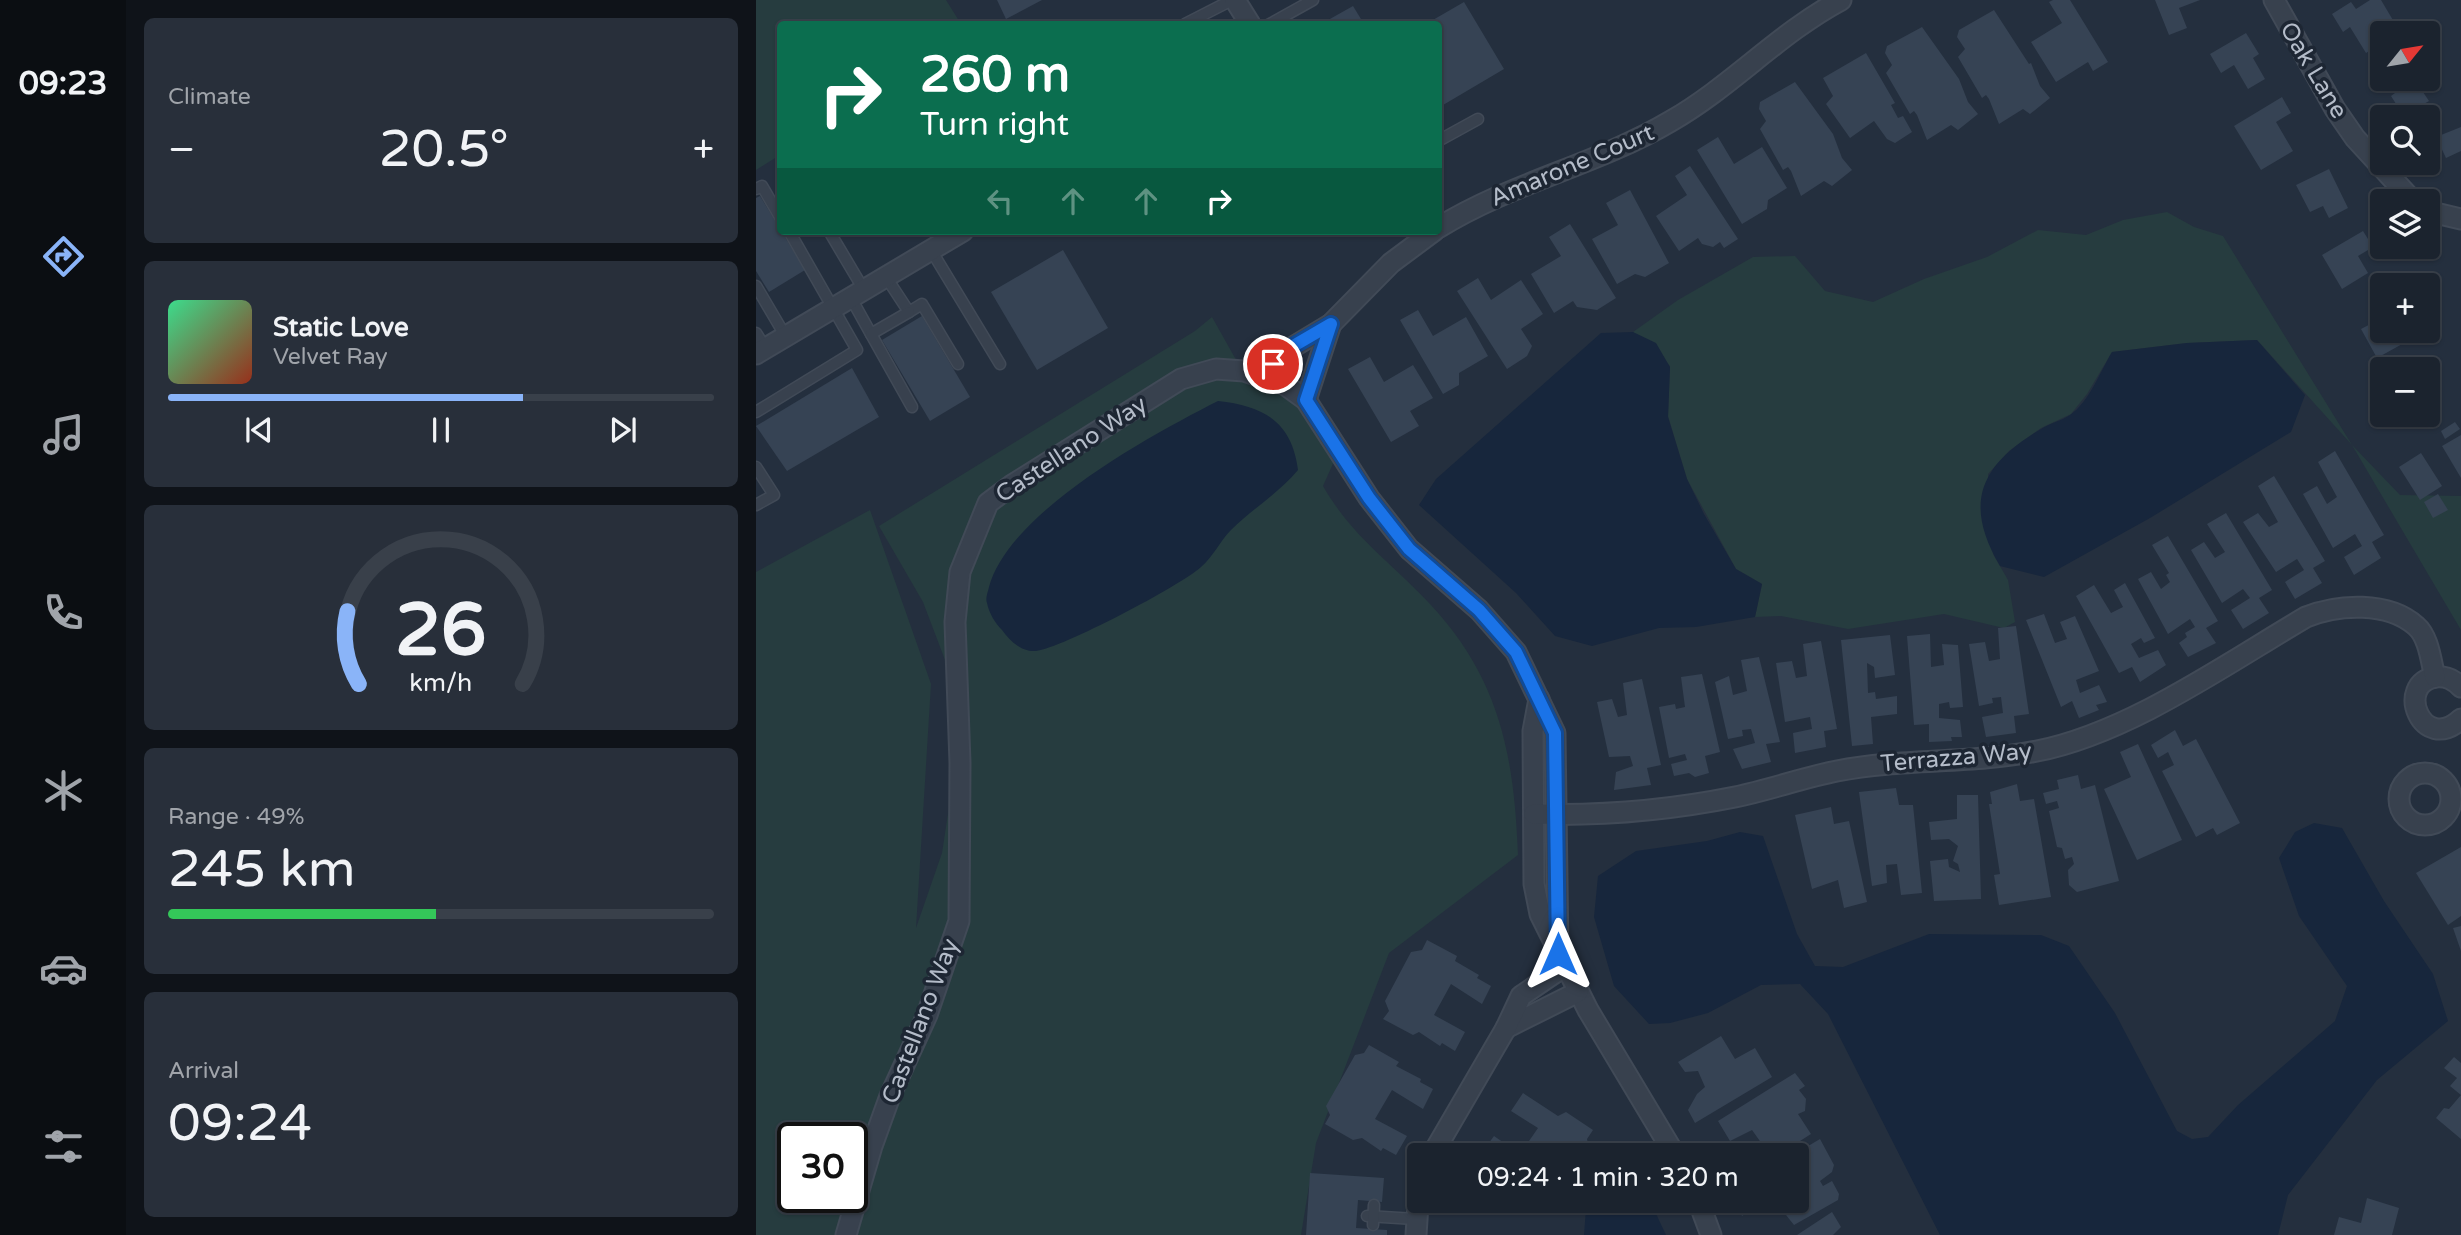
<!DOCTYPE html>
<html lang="en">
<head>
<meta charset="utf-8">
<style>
	body { margin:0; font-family:"Varela Round",sans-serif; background:#282f3a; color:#f1f3f6; height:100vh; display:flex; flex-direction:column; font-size:26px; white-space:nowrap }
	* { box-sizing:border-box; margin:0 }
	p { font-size:23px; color:#a0a4aa }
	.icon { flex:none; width:38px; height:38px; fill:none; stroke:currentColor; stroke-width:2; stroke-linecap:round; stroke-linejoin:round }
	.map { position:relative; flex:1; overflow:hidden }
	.side { display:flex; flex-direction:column; gap:18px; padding:18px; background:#0f1319; width:630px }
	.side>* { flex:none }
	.guide { position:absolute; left:21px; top:21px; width:665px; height:214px; border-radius:7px; box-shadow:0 2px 5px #0004,0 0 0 2px #39404a; background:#0b6e4f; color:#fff; overflow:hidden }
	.needle { width:46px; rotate:60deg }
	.tools { position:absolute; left:1614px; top:21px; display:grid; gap:14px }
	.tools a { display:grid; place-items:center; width:70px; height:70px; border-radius:7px; background:#1b232e; box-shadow:0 2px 5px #0004,0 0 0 2px #39404a; font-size:35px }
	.speed { position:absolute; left:21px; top:1122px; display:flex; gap:14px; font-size:35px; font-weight:700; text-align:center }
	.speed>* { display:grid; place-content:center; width:91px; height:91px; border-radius:50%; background:#1b232e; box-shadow:0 2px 5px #0004,0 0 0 2px #39404a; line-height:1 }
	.speed .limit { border:4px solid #111; border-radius:10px; background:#fff; color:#111 }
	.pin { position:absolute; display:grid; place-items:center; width:60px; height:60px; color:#fff; margin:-30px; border:4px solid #fff; border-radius:50%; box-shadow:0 2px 7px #0007 }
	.me { position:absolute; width:77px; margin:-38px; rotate:0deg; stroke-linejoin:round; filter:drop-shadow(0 0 5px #0008) }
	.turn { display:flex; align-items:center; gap:24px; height:147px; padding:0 28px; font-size:32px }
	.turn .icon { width:91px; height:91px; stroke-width:2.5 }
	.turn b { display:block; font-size:49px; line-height:60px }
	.lanes { display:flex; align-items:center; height:66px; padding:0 28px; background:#0003; justify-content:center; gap:35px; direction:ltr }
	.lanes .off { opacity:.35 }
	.big { font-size:52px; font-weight:600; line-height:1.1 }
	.side .widget { flex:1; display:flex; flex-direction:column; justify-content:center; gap:10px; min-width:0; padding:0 24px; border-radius:10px; background:#282f3a }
	.side .dial { align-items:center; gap:0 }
	.dial svg { height:182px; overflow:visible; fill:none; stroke:#39404a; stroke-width:7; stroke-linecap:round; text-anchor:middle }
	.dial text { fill:#f1f3f6; stroke:none }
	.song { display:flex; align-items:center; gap:21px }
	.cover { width:84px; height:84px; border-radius:10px; background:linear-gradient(135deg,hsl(150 70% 55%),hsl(10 70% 35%)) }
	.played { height:7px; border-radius:4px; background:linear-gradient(90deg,#8ab4f8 65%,#39404a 65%) }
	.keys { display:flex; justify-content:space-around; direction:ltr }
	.heat { display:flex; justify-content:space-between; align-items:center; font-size:38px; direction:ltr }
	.charge { height:10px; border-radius:5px; background:linear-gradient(90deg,#34c759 49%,#39404a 0) }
	.trip { position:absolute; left:651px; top:1143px; width:402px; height:70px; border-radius:7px; background:#1b232e; box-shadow:0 2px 5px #0004,0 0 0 2px #39404a; font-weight:600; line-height:70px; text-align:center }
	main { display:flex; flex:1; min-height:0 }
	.tabs { display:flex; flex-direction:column; width:126px; justify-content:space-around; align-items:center; background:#0b0e12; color:#a0a4aa }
	.tabs .icon { width:49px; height:49px }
	.tabs .on { color:#8ab4f8 }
	.tabs b { font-size:32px; color:#f1f3f6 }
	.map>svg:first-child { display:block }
	.green { fill:#263c3f; fill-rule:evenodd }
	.water { fill:#17263c }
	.building { fill:#364354 }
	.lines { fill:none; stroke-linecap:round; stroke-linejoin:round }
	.service-casing { stroke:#414a57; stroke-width:13 }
	.minor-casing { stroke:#414a57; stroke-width:23 }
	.service { stroke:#38414e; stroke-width:10 }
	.minor { stroke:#38414e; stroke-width:19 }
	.route-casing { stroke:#114b97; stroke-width:18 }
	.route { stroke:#1a73e8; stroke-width:12 }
	.labels { text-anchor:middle; stroke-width:7; stroke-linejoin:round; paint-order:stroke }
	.street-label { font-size:24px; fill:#b4bcc9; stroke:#1d2633 }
</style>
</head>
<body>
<main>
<nav class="tabs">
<b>09:23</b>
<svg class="icon on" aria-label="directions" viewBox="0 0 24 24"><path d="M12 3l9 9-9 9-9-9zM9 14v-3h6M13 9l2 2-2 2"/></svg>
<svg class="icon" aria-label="music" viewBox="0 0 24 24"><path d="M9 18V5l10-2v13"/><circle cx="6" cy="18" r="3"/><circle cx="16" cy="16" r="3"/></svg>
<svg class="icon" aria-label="phone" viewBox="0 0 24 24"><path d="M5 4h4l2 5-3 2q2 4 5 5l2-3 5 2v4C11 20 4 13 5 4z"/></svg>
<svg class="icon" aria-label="climate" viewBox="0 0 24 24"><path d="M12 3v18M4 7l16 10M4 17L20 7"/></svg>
<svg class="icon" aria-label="car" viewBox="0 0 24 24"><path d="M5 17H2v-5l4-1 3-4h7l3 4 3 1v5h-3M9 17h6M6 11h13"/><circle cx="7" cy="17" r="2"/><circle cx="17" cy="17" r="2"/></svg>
<svg class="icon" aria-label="filters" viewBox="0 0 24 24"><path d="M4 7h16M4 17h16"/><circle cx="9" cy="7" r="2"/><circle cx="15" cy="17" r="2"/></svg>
</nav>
<section class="side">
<div class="widget"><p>Climate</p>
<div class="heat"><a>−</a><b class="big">20.5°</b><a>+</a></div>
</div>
<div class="widget">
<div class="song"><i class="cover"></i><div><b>Static Love</b><p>Velvet Ray</p></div></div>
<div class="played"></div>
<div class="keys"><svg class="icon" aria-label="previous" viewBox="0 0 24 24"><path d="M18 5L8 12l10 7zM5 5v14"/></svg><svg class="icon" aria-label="pause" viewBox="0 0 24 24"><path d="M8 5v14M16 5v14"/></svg><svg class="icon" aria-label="next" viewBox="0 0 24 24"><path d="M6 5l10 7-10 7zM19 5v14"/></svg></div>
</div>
<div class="widget dial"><svg viewBox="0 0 100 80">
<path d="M14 69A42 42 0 1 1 86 69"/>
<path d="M14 69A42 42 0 0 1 9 37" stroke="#8ab4f8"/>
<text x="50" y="56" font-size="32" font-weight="700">26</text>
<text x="50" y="72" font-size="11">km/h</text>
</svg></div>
<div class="widget"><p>Range · 49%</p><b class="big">245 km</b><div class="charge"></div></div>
<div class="widget"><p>Arrival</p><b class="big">09:24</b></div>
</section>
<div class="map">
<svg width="1705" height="1235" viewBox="0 0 1705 1235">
	<rect width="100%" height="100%" fill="#242f3e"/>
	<g class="green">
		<polygon points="0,0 190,0 205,24 24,24 24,155 0,170"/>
		<polygon points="1411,212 1438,227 1467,236 1596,445 1644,495 1705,496 1705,630 1596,445 1501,340 1431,343 1356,352 1331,394 1315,414 1285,428 1253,451 1232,474 1237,554 1252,580 1259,622 1248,628 1188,614 1092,629 1025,616 999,617 1006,584 980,569 931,479 912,416 914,366 877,332 922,300 997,257 1039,256 1069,291 1117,302 1168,279 1231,257 1282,230 1330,235 1367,220"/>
		<path d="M456,317L488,374L546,402L584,448L567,486C597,538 635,562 674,604C744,679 758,755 762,855L633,953L560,1143L545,1235H0V572L114,510L175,684L160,928L186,853L195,794L197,681L167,602L123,526L439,331ZM37,1138H96V1197H37Z"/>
	</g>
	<g class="water">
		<polygon points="877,332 900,343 914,367 912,417 931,479 948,514 980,569 1006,584 999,617 940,627 903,628 836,646 799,636 760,593 663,505 680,479 845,333"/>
		<path d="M1501,340L1549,395L1535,432L1394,518L1288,577L1244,566C1207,503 1224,465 1285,429C1294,423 1305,421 1314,415C1333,402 1344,372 1356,352L1431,343Z"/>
		<path d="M462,401C508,406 536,422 542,470C523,493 496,509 475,530C464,541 457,557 445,567C424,586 306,648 280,651C265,652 254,641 246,630C239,623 233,613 231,603C229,598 232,592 233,587C253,512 395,435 462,401Z"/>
		<polygon points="1558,823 1586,828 1628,901 1677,974 1692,1021 1621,1080 1532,1195 1522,1235 1184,1235 1072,1014 1044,984 1005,985 952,1013 914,1023 893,1024 858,986 838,917 842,876 880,851 951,841 984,832 1007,836 1041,934 1059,966 1087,967 1173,934 1285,935 1313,946 1359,1013 1421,1131 1436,1139 1452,1137 1482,1105 1579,1021 1591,986 1543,916 1523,858 1539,832"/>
		<polygon points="840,1200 894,1201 910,1235 828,1235 830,1209"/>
	</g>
	<g class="building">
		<polygon points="241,0 286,0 250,19"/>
		<polygon points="1297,0 1314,0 1352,62 1337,71 1332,62 1300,82 1275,42 1306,23 1293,2"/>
		<polygon points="1399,0 1444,0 1423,8 1431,28 1413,35"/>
		<polygon points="1614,0 1625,0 1644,32 1626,33 1626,43 1610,53 1594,27 1587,32 1576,14 1595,2 1600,9"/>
		<polygon points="708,2 748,69 682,108 682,24 670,24"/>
		<polygon points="597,6 608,24 565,24"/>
		<polygon points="1238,10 1273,64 1275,63 1284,86 1294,98 1274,114 1267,109 1243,124 1233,99 1230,95 1226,98 1202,57 1209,49 1201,37 1203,30"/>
		<polygon points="1166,27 1203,79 1212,102 1222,114 1202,130 1195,125 1171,140 1161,115 1158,111 1154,114 1130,73 1136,65 1129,53 1131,46"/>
		<polygon points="1490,33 1503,54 1497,58 1509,79 1492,89 1478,65 1465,73 1454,54"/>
		<polygon points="1110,53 1139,103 1135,105 1142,118 1147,116 1156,132 1139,143 1131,139 1118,121 1094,138 1070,104 1077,96 1067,78"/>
		<polygon points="1638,79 1668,79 1674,88 1667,92 1673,101 1652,113 1646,104 1642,107 1635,96 1639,93 1635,86 1640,82"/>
		<polygon points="1039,82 1077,134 1086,158 1096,170 1076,186 1068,181 1045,196 1035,171 1032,167 1027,170 1004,129 1010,121 1003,109 1004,102"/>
		<polygon points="1526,97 1535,113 1520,122 1537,151 1505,170 1478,126"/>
		<polygon points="1705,127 1705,151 1690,158 1680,137"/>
		<polygon points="962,137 978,164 1006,147 1031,188 1012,200 1011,209 986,224 941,150"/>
		<polygon points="934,166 982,239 968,248 964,242 957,247 946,244 942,238 923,251 900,216 931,195 919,176"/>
		<polygon points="1573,169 1592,208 1573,218 1567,206 1554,212 1540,185"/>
		<polygon points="874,190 913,263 889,277 879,274 861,284 836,239 862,225 850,203"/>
		<polygon points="4,196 49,270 13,292 0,271 0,198"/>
		<polygon points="814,224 860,298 841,310 821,307 817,301 798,313 775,274 805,256 793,237"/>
		<polygon points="1607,231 1617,247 1602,256 1612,273 1586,289 1566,255"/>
		<polygon points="307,250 352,328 281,370 235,292"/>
		<polygon points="722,278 735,300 765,280 787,314 765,329 776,346 771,356 751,369 701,291"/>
		<polygon points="662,310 677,336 710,317 732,356 703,373 703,385 687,394 644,320"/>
		<polygon points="166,316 214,397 174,421 126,340"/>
		<polygon points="1626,318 1626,331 1653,331 1657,338 1621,358 1605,329"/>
		<polygon points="614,357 628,382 657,365 677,398 654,411 663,426 635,442 592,369"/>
		<polygon points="96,368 123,417 31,471 0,426"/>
		<polygon points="1674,371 1683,389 1671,395 1671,373"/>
		<polygon points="1671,404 1676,413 1660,422 1656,415 1671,415"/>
		<polygon points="1699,422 1704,429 1689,439 1685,431"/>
		<polygon points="1705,435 1705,478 1686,446"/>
		<polygon points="1579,451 1628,535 1616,542 1625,558 1598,575 1588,557 1606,546 1599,534 1577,548 1547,494 1561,486 1571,504 1581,497 1562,462"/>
		<polygon points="1665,453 1686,486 1664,500 1643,467"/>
		<polygon points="1518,476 1569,561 1557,568 1566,583 1539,599 1529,582 1548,570 1541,559 1520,572 1487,522 1502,513 1513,527 1522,522 1502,486"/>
		<polygon points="1682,494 1692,510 1677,518 1668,502"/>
		<polygon points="1470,513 1516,590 1503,598 1513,613 1487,629 1475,610 1494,598 1487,589 1466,603 1435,550 1448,542 1459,558 1469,552 1451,524"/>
		<polygon points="1412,536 1462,621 1450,628 1460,643 1432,657 1423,643 1431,637 1429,633 1439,627 1434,619 1412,634 1382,579 1395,572 1405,589 1414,582 1410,575 1413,573 1396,545"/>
		<polygon points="1369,583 1399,638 1388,643 1385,638 1375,644 1383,658 1402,650 1410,665 1384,682 1376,667 1363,673 1320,596 1338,585 1355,613 1367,607 1358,590"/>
		<polygon points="1288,614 1299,643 1311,639 1304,622 1319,616 1343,671 1320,680 1324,693 1343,685 1351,702 1340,705 1343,710 1323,718 1316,701 1305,707 1270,620"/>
		<polygon points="1260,626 1273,714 1258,716 1260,733 1230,737 1226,717 1247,713 1245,697 1236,698 1237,703 1223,706 1213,644 1229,642 1233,661 1244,659 1242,628"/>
		<polygon points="1174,634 1175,667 1188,665 1186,644 1202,645 1207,707 1194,708 1193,702 1183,704 1183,718 1204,720 1206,737 1195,737 1196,741 1173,742 1173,724 1158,725 1151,636"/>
		<polygon points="1134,635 1139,675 1119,678 1118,667 1111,663 1112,693 1119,692 1120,699 1141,696 1141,714 1115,717 1117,744 1096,746 1085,640"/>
		<polygon points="1065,641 1081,729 1068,731 1070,747 1039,753 1037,733 1056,729 1054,717 1029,722 1020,663 1036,661 1040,678 1051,676 1047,644"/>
		<polygon points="1003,657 1024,742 1010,744 1015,762 986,769 977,749 999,743 995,729 986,730 987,736 972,739 959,682 973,676 977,695 991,691 985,660"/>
		<polygon points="946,674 964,752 949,756 953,773 939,777 933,773 918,776 915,764 931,760 929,754 913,758 903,707 919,704 920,709 929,707 925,677"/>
		<polygon points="886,679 905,765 891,768 895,785 858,790 860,772 877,766 874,756 853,757 841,702 856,699 862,717 871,715 867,683"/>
		<polygon points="1419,730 1427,746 1440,739 1484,823 1461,835 1457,828 1440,837 1406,771 1418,765 1412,752 1402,758 1395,745"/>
		<polygon points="1382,744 1426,840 1381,860 1348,789 1375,777 1364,752"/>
		<polygon points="1322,775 1325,789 1339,785 1363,881 1321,892 1313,885 1312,870 1318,864 1316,857 1309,859 1306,848 1301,847 1293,811 1303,808 1301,801 1290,804 1287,793 1303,789 1301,780"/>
		<polygon points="1261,784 1264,801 1278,799 1295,897 1243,905 1238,875 1244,874 1233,804 1236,804 1234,792"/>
		<polygon points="1140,788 1143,805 1157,805 1166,893 1145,895 1141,864 1130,865 1131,883 1116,886 1103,792"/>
		<polygon points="1201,795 1222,795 1225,899 1178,901 1174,861 1192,859 1193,867 1204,872 1202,864 1197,861 1202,846 1193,839 1175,840 1173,822 1201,819"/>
		<polygon points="1075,807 1078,824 1093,821 1111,902 1088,908 1082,880 1056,889 1039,815"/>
		<polygon points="1705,847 1705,916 1692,925 1660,873"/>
		<polygon points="1705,926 1705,951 1697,928"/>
		<polygon points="671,940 701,956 699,961 723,975 721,978 735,986 726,1004 695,984 678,1015 709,1032 699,1051 686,1043 684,1046 663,1032 657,1035 627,1019 633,1011 629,1001 655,952 666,950"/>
		<polygon points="965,1036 979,1059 999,1048 1016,1077 939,1123 932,1110 941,1094 949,1087 942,1071 929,1072 922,1062"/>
		<polygon points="613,1045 643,1062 640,1066 665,1079 664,1082 677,1089 667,1109 636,1090 619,1119 651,1136 640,1155 627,1148 625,1151 606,1138 597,1140 569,1124 574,1115 570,1106 599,1055 608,1053"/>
		<polygon points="1698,1057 1705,1063 1705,1139 1680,1118 1688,1108 1693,1109 1705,1095 1694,1086 1701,1078 1688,1068"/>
		<polygon points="1039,1073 1049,1086 1043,1090 1050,1099 1049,1111 1042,1114 1055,1134 1022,1155 1004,1154 1006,1144 996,1130 974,1141 962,1121"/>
		<polygon points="767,1093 802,1116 810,1112 837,1130 831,1139 833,1149 829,1155 724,1155 738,1136 764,1154 782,1128 755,1111"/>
		<polygon points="1064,1139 1078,1165 1076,1172 1064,1181 1067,1186 1076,1181 1083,1194 1082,1200 1038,1225 1030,1215 1032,1209 1028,1200 1041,1200 1041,1155 1037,1155"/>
		<polygon points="554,1173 628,1178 626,1202 602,1200 600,1228 631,1230 631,1235 550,1235"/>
		<polygon points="1611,1198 1643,1208 1636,1235 1578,1235 1583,1217 1605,1223"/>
		<polygon points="979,1200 1011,1200 986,1216"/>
		<polygon points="1076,1212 1085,1227 1077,1235 1041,1235"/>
	</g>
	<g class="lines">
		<g class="service-casing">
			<g id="service">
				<polyline points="429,24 476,0"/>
				<polyline points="514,24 557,0"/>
				<polyline points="682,141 722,119"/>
				<polyline points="0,189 6,186 24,217"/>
				<polyline points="73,231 108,290"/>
				<polyline points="175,250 244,364"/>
				<polyline points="130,277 153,312 166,304 202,364"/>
				<polyline points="0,286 30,337"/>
				<polyline points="95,298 115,334"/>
				<polyline points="153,312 115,334 156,407"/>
				<polyline points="0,333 10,349"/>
				<polyline points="0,412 101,350 33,231"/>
				<polyline points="0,467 18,495 0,505"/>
				<polyline points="611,1216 659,1219"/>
				<polyline points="617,1225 618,1205"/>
			</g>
		</g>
		<g class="minor-casing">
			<g id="minor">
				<polyline points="479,0 494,24"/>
				<polyline points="1518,0 1579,109 1599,138 1657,201"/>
				<polyline points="1671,211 1705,219"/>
				<path d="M682,228C756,182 841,165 915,121C976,86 1023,33 1085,0"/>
				<polyline points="0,354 207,231"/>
				<polyline points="506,375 527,353 575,324 635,263 678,231"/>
				<polyline points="550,400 575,324"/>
				<path d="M1705,687C1698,680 1691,676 1680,677C1638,683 1666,755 1705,719"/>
				<polyline points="783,699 777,731 778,884 784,914 832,1010 919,1155"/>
				<circle cx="1669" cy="799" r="26"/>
				<path d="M778,814C844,816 914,810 979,797C1013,790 1046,778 1081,771C1147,758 1215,764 1281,751C1373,733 1470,664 1550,617C1582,604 1632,601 1660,626C1673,637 1675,662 1679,677"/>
				<polyline points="750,1028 822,992"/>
				<polyline points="676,1155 750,1028 765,996 809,966"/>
				<polyline points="942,1200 955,1235"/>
				<polyline points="90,1235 116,1146 134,1096 171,1015 203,921 204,763 199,622 204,572 232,503 256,485 425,379 460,369 488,371 528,384 550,400 613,498 653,549 723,610 760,652 799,733 802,954"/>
				<polyline points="660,1235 663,1189"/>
			</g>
		</g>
		<use href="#service" class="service"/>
		<use href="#minor" class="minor"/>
	</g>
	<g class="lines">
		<g class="route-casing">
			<polyline id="route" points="517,364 527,352 575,324 550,400 613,498 653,549 723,610 760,652 799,733 802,954"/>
		</g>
		<use href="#route" class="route"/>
	</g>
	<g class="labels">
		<g class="street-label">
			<text transform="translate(1558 70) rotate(59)" y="8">Oak Lane</text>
			<text transform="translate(816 165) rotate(-23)" y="8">Amarone Court</text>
			<text transform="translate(315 449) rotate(-33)" y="8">Castellano Way</text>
			<text transform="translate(1200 757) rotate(-5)" y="8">Terrazza Way</text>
			<text transform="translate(164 1021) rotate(-69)" y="8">Castellano Way</text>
		</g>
	</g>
</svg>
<div class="tools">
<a><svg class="needle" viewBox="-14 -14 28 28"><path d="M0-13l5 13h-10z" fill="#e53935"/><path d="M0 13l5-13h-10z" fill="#a0a4aa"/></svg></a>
<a><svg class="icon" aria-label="search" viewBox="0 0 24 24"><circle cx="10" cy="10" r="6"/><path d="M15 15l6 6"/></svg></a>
<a><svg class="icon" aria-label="layers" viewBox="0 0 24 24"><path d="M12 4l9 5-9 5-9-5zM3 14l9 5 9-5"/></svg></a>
<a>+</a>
<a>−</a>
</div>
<div class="speed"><div class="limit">30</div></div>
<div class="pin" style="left:517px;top:364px;background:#d93025"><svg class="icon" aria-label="arrive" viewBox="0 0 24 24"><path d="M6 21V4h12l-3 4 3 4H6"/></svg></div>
<svg class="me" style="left:802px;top:954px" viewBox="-20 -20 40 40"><path d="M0-17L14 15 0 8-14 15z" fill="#1a73e8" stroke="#fff" stroke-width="4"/></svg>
<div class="trip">09:24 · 1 min · 320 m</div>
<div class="guide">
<div class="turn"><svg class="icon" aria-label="right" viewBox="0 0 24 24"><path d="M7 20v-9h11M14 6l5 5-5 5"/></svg><div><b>260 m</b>Turn right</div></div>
<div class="lanes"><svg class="icon off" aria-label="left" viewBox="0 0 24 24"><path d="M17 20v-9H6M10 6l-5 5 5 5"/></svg><svg class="icon off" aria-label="ahead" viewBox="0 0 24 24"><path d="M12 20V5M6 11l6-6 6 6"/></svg><svg class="icon off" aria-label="ahead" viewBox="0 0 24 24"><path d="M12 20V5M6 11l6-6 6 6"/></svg><svg class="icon" aria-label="right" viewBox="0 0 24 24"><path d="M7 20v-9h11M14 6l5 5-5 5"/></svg></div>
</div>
</div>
</main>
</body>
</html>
